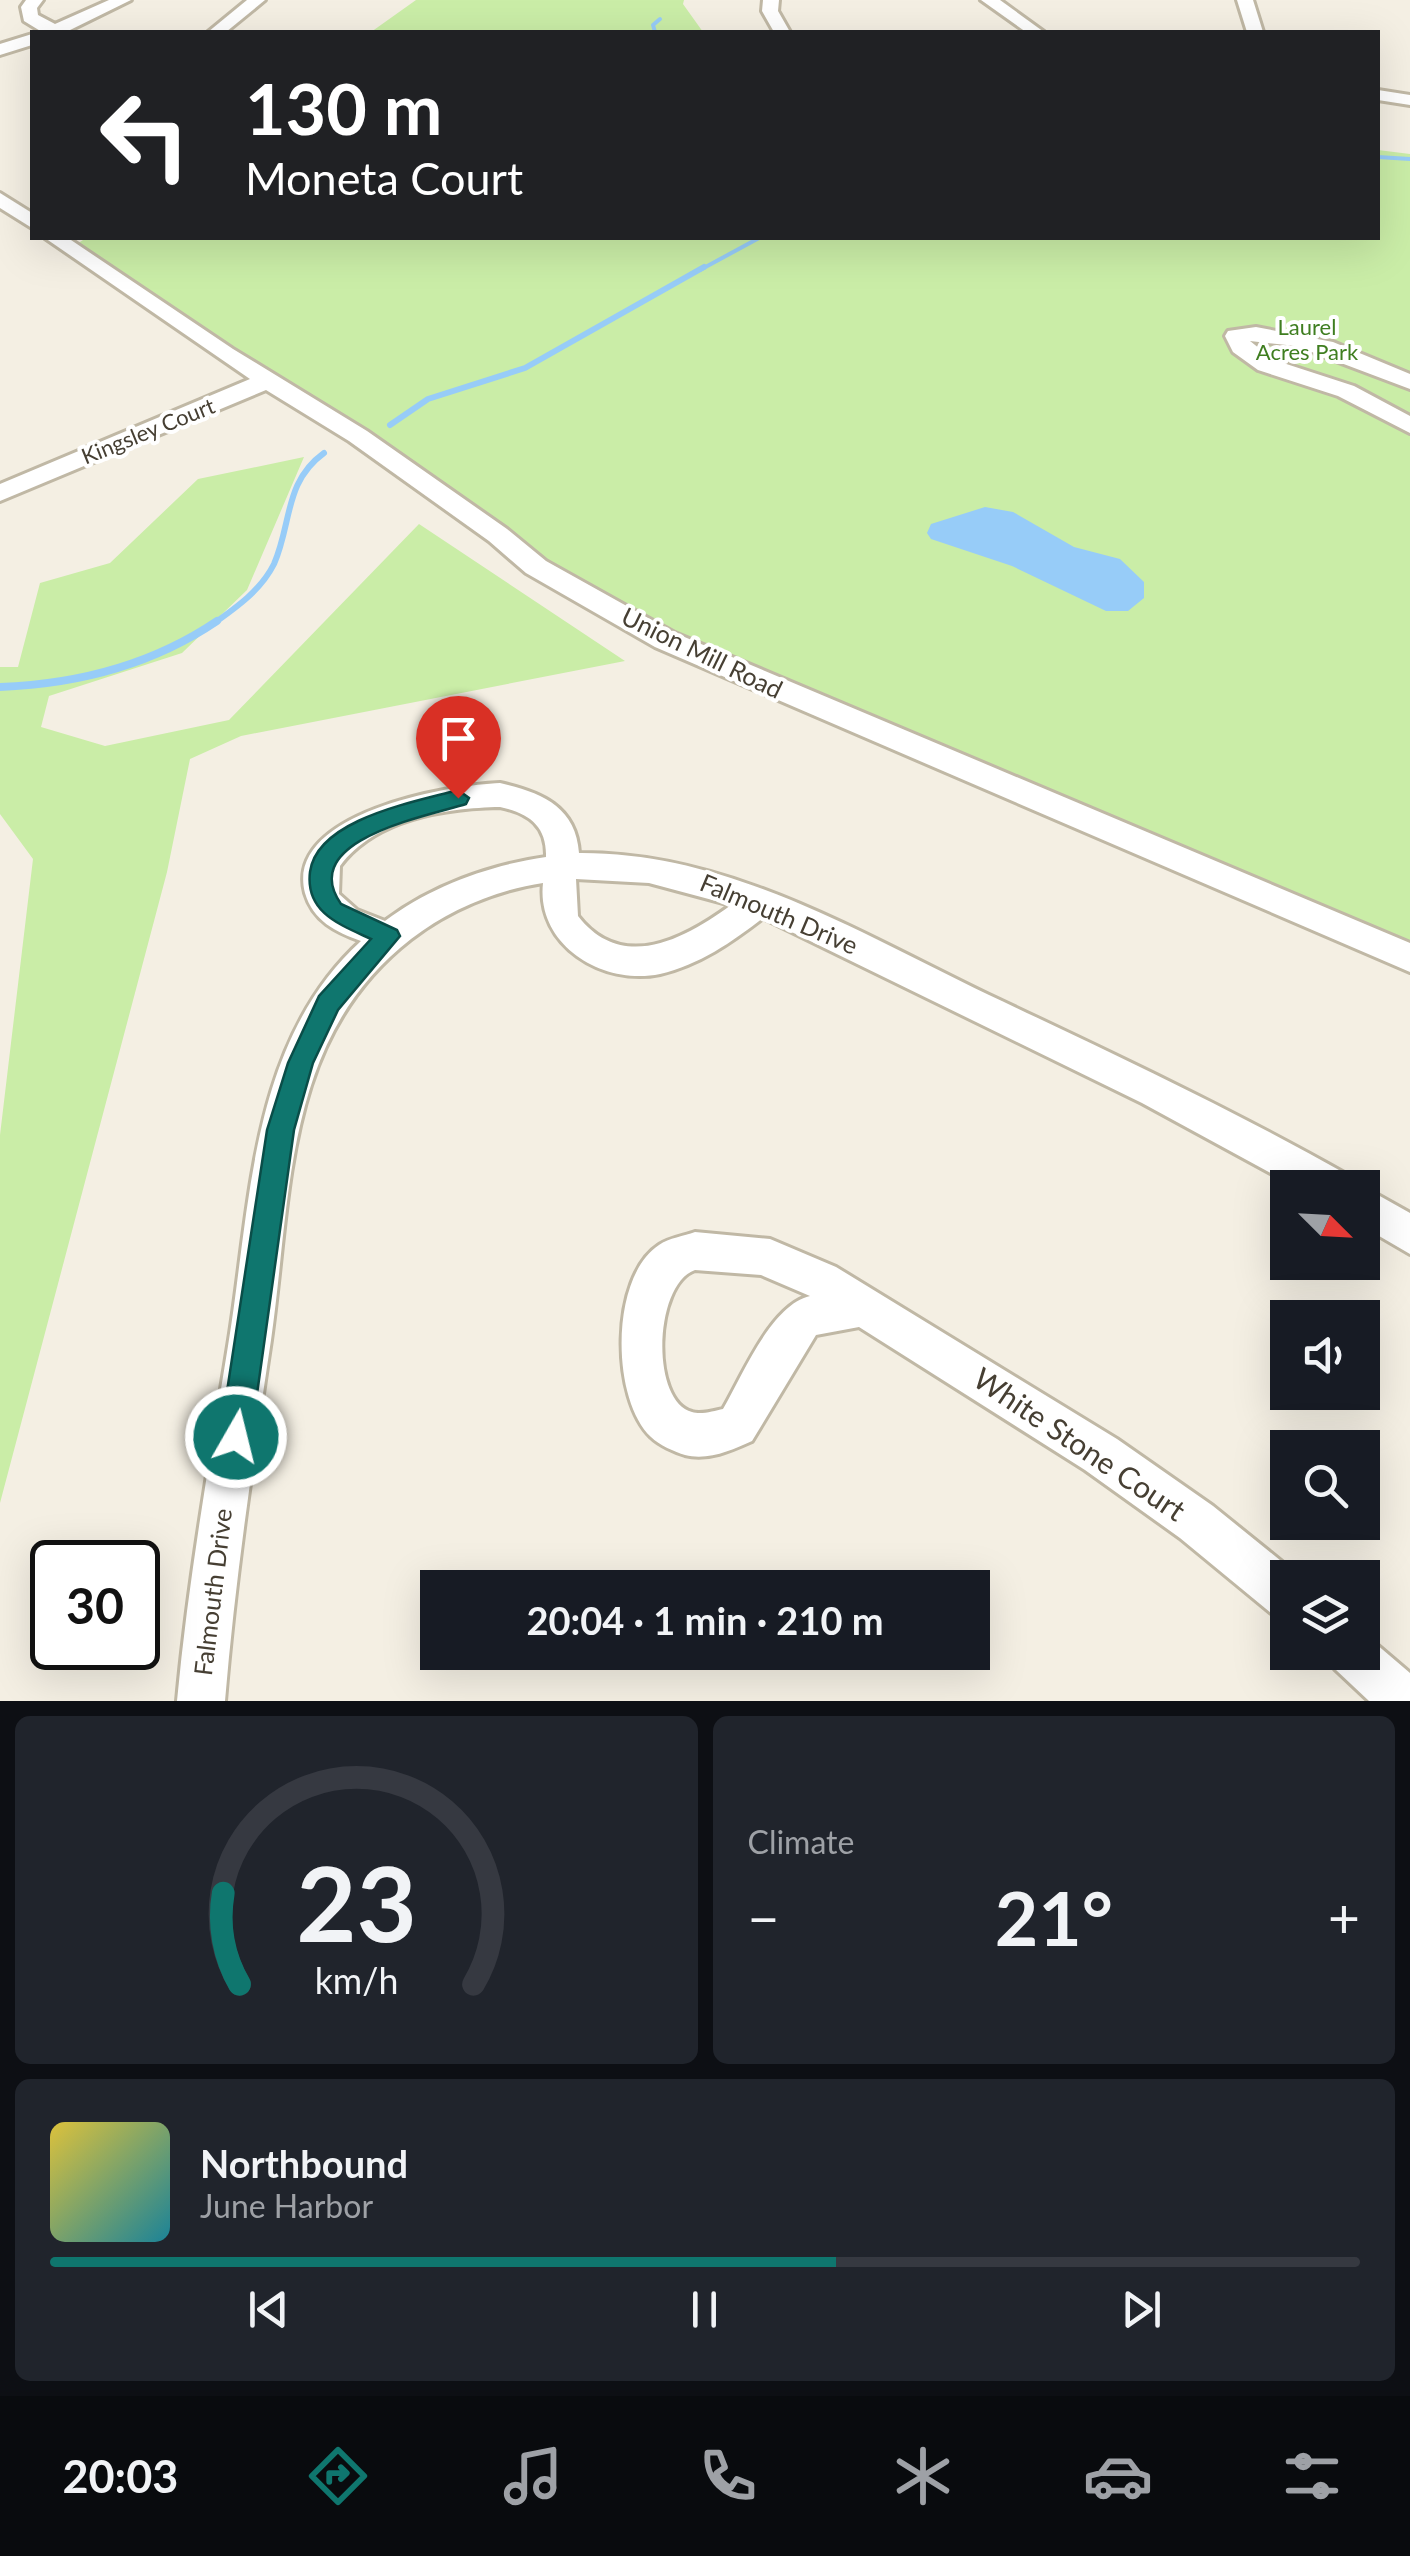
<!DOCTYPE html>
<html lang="en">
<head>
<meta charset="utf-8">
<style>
	body { margin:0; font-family:Lato,sans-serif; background:#20242c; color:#f1f3f6; height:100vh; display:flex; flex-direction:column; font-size:38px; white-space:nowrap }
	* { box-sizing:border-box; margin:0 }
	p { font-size:32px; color:#9ea1a6 }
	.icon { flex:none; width:55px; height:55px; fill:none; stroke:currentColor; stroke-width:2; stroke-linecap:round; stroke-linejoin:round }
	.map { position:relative; height:1701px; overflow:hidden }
	.side { display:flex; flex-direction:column; gap:15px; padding:15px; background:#0d0f14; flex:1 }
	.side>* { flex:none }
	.hud { position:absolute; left:30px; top:30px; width:1350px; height:210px; border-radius:0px; box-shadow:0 10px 40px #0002; background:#202124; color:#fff; overflow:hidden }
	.needle { width:65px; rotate:114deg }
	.buttons { position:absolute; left:1270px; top:1170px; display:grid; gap:20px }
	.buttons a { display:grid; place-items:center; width:110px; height:110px; border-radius:0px; background:#171b24; box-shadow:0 10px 40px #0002; font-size:50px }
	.speed { position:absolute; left:30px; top:1540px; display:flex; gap:20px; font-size:50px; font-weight:700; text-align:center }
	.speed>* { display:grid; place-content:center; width:130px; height:130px; border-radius:50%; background:#171b24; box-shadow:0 10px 40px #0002; line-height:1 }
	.speed .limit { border:5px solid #111; border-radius:15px; background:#fff; color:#111 }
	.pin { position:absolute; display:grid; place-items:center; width:85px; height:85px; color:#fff; margin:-102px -42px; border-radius:50% 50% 50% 0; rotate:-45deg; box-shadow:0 0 10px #0007 }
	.pin .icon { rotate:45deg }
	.me { position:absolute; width:110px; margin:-55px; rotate:8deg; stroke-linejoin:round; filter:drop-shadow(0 0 8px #0008) }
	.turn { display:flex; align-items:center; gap:35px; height:210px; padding:0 50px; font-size:45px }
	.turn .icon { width:130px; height:130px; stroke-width:2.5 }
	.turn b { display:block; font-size:70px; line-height:85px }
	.big { font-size:75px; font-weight:700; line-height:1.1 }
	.side .tile { flex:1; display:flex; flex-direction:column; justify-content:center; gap:15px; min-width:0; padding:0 35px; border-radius:15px; background:#20242c }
	.side .dial { align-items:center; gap:0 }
	.dial svg { height:260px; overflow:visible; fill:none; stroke:#363941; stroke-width:7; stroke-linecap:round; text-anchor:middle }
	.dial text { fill:#f1f3f6; stroke:none }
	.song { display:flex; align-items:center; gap:30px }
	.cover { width:120px; height:120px; border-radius:15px; background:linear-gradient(135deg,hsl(50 70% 55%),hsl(190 70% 35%)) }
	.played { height:10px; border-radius:5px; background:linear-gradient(90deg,#0f766e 60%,#363941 60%) }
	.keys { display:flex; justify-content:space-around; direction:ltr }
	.heat { display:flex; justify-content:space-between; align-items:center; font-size:55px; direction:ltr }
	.side .tiles { flex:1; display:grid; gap:15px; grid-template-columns:1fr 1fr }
	.tile:last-child { grid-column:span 2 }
	.trip { position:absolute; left:420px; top:1570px; width:570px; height:100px; border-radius:0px; background:#171b24; box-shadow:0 10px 40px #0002; font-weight:700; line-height:100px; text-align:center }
	.dock { display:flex; height:160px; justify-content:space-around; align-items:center; background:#090b0e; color:#9ea1a6 }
	.dock .icon { width:70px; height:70px }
	.dock .on { color:#0f766e }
	.dock b { font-size:45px; color:#f1f3f6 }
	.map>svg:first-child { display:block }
	.green { fill:#caeda7 }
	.water { fill:#97ccf8 }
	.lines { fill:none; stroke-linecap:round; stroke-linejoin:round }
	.stream-far2 { stroke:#97ccf8; stroke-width:4 }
	.stream-far1 { stroke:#97ccf8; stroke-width:6 }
	.stream { stroke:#97ccf8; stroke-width:8 }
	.minor-casing { stroke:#c0b8a5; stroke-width:6 }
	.minor { fill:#fff; fill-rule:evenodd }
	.route { fill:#0f766e; stroke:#0a4d48; stroke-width:2.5 }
	.labels { text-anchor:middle; stroke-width:8; stroke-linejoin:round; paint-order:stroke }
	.far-park-label { font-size:22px; fill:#3f7e20; stroke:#fff }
	.far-street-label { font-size:22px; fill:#463f33; stroke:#fff }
	.street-label { font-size:25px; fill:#463f33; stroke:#fff }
	.near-street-label { font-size:30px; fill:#463f33; stroke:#fff }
</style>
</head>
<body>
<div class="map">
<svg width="1410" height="1701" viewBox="0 0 1410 1701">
	<rect width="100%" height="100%" fill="#f4efe3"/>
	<g class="green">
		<polygon points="416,0 684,0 683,4 703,32 371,32"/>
		<polygon points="1378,150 1410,154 1410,954 665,640 71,248 86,238 1378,238"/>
		<polygon points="304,457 247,590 182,653 49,696 41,727 105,746 229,720 419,524 625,661 241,736 190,759 167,872 0,1503 0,1135 33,859 0,814 0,667 18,667 40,583 110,563 198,479"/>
	</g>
	<polygon class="water" points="985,507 1013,512 1074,547 1120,559 1144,582 1144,598 1128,611 1106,611 1012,566 931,539 927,533 931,524"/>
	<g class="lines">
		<g class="stream-far2">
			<polyline points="655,32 653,25 660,19"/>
			<polyline points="1378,157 1410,159"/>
			<polyline points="700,270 759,238"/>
		</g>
		<g class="stream-far1">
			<polyline points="390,425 428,399 525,368 704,267"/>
			<path d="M213,624C237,607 261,590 274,564C292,523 284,482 324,453"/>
		</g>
		<path class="stream" d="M0,687C77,684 152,665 217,621"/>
		<g class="minor-casing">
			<g id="minor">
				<polygon points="26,0 43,0 37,8 38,15 55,24 109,0 131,0 66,32 42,32 24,21 21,7"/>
				<polygon points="247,0 265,0 226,32 208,32"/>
				<polygon points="763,0 779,0 778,11 790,32 774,32 762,11"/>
				<polygon points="981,0 1000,0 1044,32 1026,32"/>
				<polygon points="1237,0 1253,0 1263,32 1247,32"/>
				<polygon points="32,34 32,45 0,55 0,44"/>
				<polygon points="1378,90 1410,95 1410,105 1378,100"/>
				<polygon points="0,193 32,213 32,228 0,208"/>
				<polygon points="45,238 68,238 233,349 367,431 507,529 546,561 675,633 1410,943 1410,972 655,647 526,573 489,541 349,441 266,390 0,501 0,484 250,379"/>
				<polygon points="1256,327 1333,342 1410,374 1410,389 1296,346 1250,341 1274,360 1354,386 1410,416 1410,433 1338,396 1258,370 1233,352 1225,336 1228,331"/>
				<path d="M500,783C540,792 576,806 579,853C728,852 858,932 989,995C1110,1052 1231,1109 1348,1175L1353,1188H1298L1142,1103L763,918C732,942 699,965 660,974C603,986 536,945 543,883C496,890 449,910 411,939C283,1038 292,1194 271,1340C253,1460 235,1580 225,1701H177C188,1582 209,1464 228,1346C251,1207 249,1043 361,941C336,932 313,921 305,893C284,813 449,785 500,783ZM500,807C529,813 547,826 546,857C490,865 431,886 385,921L357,910L339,894L340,866C375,819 445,808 500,807ZM576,879L649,883L731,905C685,939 622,973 578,916Z"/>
				<polygon points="1362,1186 1410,1213 1410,1254 1362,1226 1362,1188 1358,1188"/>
				<path d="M695,1232L770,1239L836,1267L1117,1439L1213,1506L1302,1578H1288V1619L1271,1613L1180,1538L1085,1470L859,1327L816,1335L752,1441C732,1450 708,1461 685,1455C675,1452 659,1445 651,1437C611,1399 610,1277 659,1245C669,1238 684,1236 695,1232ZM695,1270L761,1275L810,1296C771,1305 743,1375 723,1409C714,1411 701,1415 692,1412C650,1401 654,1284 695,1270Z"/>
				<polygon points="1362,1632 1410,1673 1410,1701 1369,1701 1335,1669 1328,1652 1362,1652"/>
			</g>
		</g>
		<use href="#minor" class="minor"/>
	</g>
	<path class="route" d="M458,790L469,798L466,804C427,816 296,840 341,904L397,930L400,936L338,1010L313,1063L294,1130L251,1437L246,1448L236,1452L225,1448L220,1437L267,1130L288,1063L319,996L371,939C341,925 305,913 310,872C317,819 415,802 458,790Z"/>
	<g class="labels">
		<g class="far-park-label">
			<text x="1307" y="335">Laurel<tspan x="1307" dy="25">Acres Park</tspan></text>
		</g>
		<g class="far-street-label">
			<text transform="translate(148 431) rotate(-22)" y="8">Kingsley Court</text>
		</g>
		<g class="street-label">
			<text transform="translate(702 653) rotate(26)" y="9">Union Mill Road</text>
			<text transform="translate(779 914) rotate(23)" y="9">Falmouth Drive</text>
			<text transform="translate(213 1592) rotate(-83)" y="9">Falmouth Drive</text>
		</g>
		<g class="near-street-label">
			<text transform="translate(1079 1445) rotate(34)" y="10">White Stone Court</text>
		</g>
	</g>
</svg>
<div class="buttons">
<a><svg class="needle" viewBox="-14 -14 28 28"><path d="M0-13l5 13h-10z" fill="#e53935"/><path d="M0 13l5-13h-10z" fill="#9ea1a6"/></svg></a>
<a><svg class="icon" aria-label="sound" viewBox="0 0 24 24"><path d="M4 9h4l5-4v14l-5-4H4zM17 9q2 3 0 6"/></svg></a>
<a><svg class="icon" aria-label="search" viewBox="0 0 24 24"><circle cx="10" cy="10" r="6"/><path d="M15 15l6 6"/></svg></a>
<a><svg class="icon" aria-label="layers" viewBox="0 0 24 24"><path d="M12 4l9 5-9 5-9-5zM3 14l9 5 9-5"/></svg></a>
</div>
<div class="speed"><div class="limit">30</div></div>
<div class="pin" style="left:458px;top:798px;background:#d93025"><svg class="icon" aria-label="arrive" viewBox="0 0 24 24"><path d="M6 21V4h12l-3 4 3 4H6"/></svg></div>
<svg class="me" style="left:236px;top:1437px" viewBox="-20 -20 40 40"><circle r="17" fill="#0f766e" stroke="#fff" stroke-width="3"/><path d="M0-11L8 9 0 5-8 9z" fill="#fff"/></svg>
<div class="trip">20:04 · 1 min · 210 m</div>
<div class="hud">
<div class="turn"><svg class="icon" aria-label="left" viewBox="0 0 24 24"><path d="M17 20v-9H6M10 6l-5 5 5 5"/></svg><div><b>130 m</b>Moneta Court</div></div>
</div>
</div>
<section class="side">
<div class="tiles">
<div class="tile dial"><svg viewBox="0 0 100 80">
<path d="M14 69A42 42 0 1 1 86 69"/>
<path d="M14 69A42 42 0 0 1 9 41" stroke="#0f766e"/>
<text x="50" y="56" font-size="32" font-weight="700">23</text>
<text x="50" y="72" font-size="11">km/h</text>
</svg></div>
<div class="tile"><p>Climate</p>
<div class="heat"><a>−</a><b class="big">21°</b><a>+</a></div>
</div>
<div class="tile">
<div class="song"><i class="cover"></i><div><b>Northbound</b><p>June Harbor</p></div></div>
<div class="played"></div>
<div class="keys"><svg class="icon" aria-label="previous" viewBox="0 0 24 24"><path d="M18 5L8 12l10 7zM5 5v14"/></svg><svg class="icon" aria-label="pause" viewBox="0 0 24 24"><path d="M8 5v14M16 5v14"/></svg><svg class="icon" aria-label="next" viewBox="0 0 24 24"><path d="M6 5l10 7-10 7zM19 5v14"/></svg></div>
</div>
</div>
</section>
<nav class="dock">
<b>20:03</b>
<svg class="icon on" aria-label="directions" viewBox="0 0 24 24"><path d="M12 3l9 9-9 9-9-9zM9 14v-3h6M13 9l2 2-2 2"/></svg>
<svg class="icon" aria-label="music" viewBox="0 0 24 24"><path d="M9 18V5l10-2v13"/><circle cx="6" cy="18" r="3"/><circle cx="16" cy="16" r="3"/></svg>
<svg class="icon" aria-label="phone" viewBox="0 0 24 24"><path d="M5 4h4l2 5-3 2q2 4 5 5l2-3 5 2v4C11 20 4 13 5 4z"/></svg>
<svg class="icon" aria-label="climate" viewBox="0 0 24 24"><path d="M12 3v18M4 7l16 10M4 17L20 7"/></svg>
<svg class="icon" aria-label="car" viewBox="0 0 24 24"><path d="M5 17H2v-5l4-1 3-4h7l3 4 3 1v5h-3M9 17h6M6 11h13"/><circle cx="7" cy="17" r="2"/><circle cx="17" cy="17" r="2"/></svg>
<svg class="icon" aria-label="filters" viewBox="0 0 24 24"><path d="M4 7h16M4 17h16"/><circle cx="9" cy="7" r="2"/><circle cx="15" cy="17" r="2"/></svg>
</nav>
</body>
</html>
